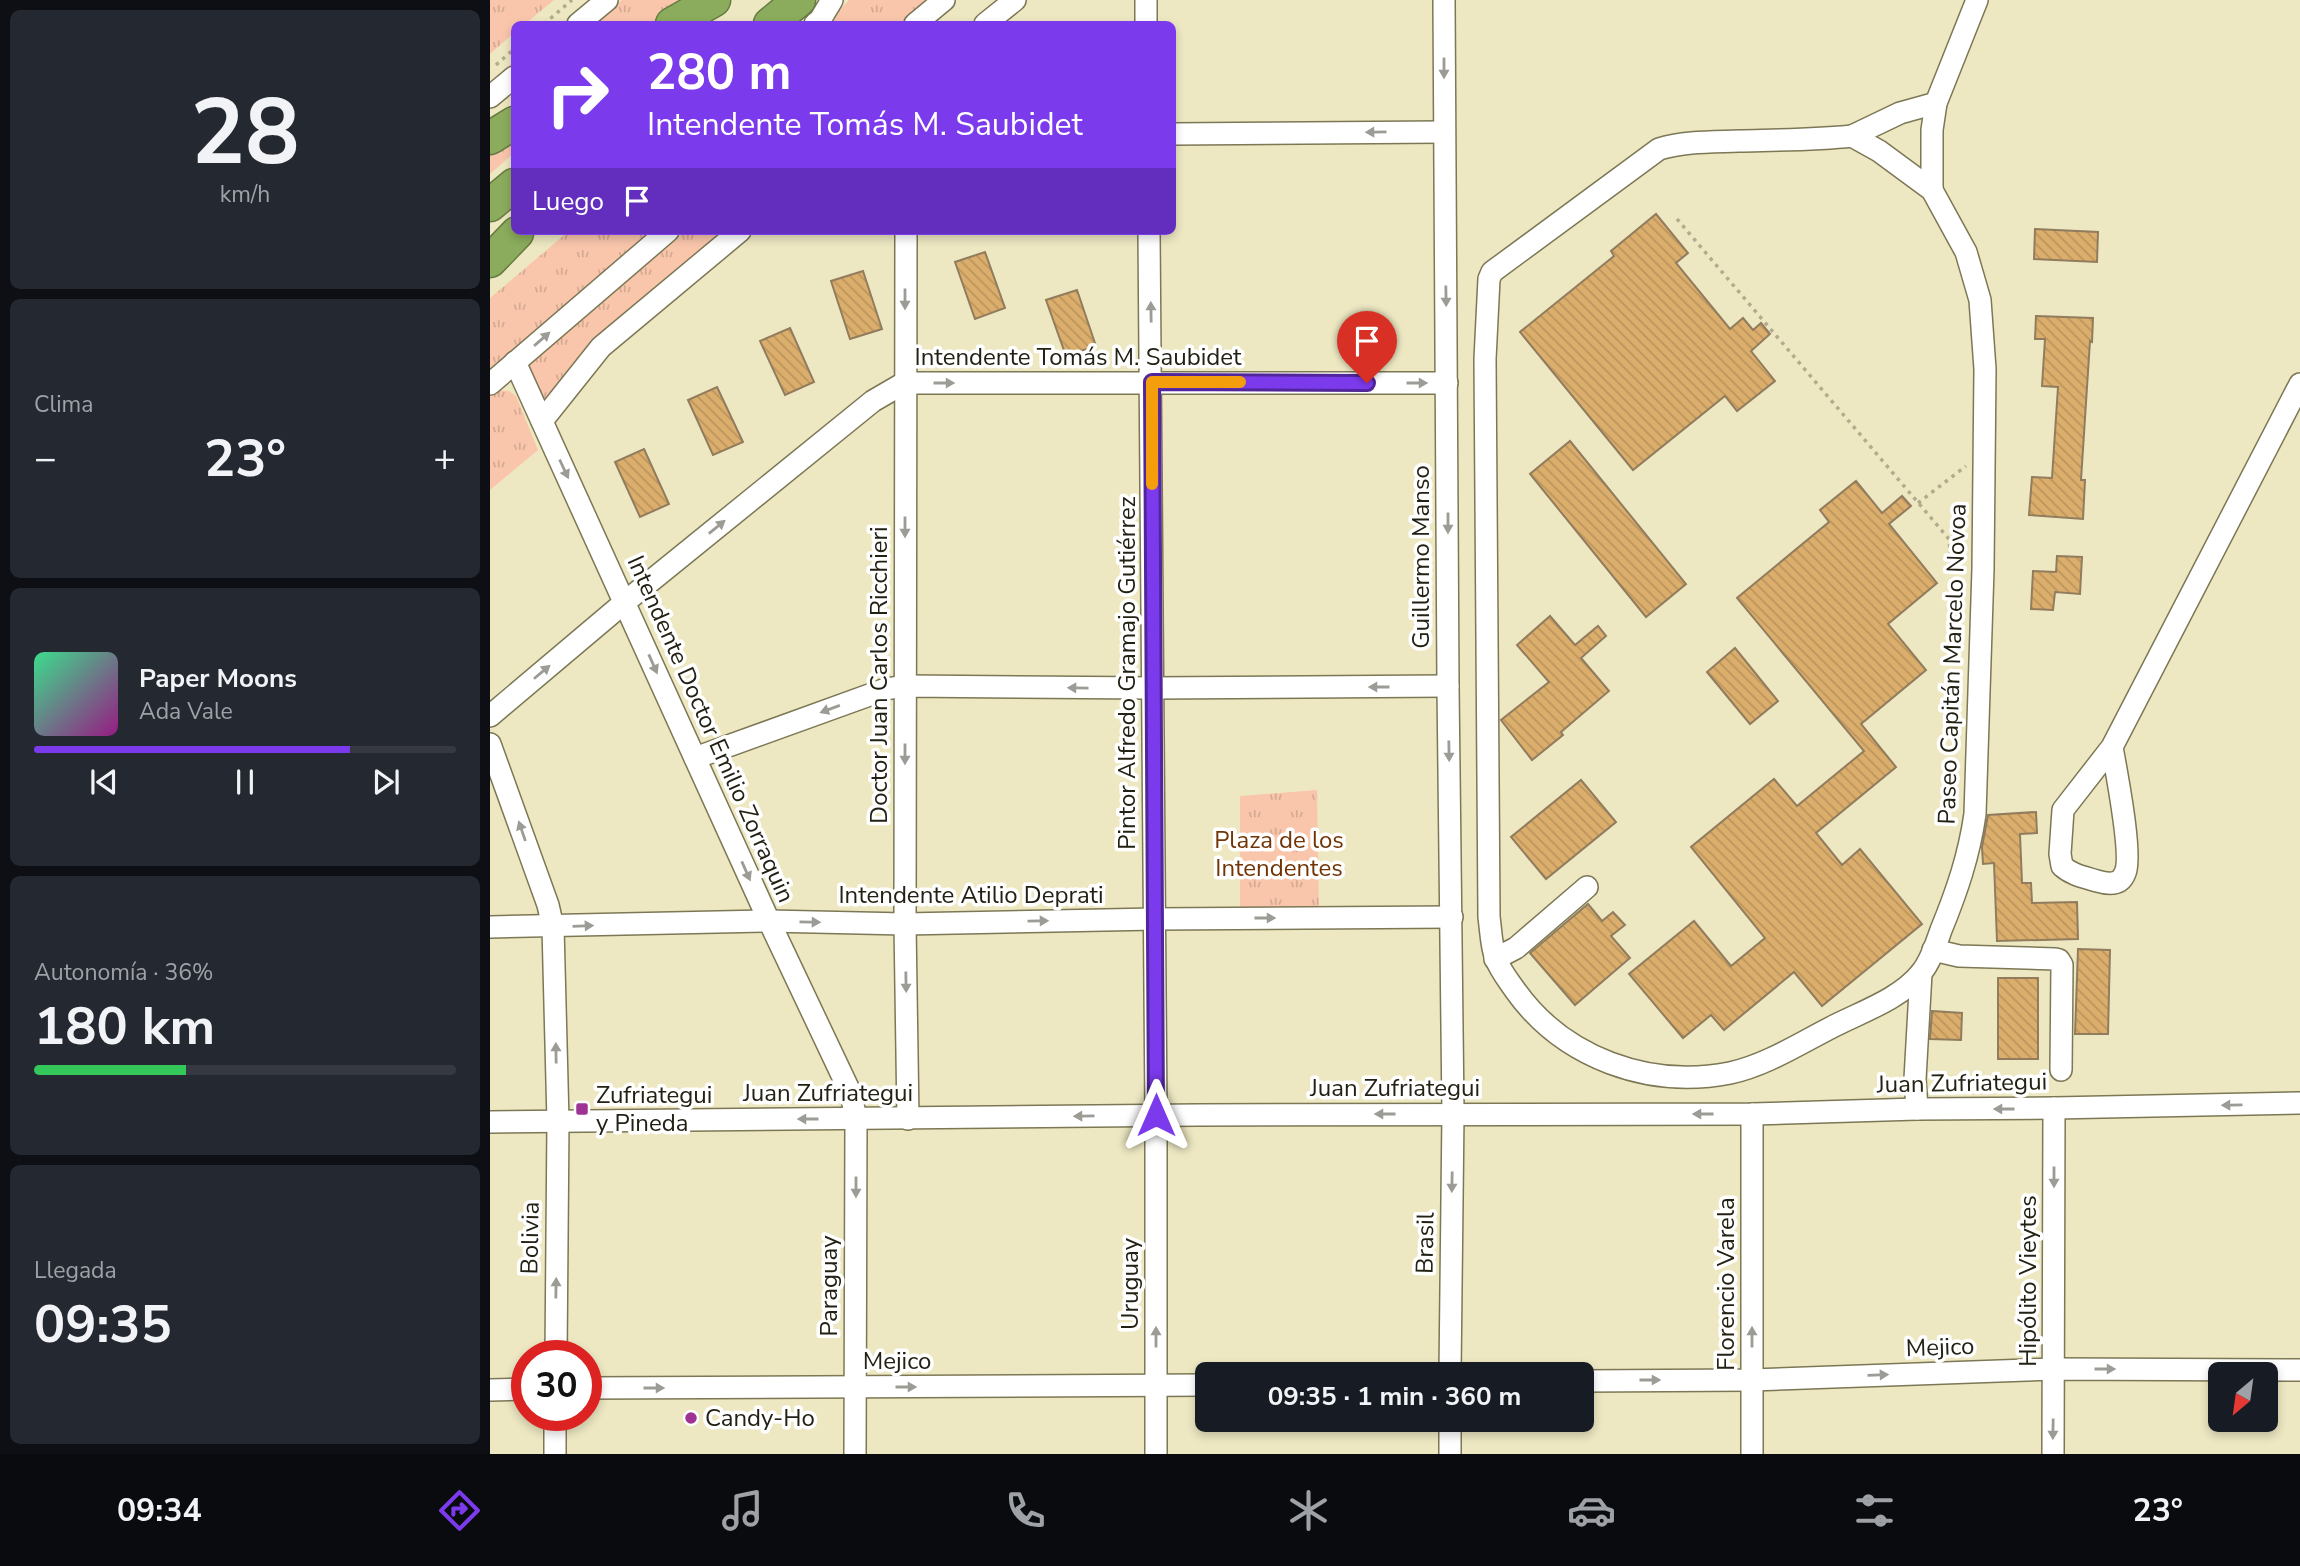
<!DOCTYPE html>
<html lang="es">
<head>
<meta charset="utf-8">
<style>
	body { margin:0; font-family:"Nunito Sans",sans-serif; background:#242831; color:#f1f3f6; height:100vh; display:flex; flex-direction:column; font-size:26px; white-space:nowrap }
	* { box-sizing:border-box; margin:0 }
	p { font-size:23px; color:#9ea1a6 }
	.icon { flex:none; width:38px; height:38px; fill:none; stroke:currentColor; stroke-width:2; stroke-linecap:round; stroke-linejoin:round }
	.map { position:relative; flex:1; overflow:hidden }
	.sheet { display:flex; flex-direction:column; gap:10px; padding:10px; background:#0d0f14; width:490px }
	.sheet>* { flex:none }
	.top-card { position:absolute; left:21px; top:21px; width:665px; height:214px; border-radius:10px; box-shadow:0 4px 10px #0003; background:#7c3aed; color:#fff; overflow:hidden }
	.needle { width:46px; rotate:209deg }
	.fabs { position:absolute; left:1718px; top:1362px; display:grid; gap:14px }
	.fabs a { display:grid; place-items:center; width:70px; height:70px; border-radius:10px; background:#171b24; box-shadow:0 4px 10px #0003; font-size:35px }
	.speed { position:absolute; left:21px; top:1340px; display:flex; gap:14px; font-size:35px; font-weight:700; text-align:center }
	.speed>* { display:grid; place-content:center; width:91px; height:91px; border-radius:50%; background:#171b24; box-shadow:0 4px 10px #0003; line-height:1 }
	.speed .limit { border:10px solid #d22; background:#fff; color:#111 }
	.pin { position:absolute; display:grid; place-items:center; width:60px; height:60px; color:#fff; margin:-72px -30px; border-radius:50% 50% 50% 0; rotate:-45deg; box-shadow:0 0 7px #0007 }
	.pin .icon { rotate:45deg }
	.me { position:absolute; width:77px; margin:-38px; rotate:0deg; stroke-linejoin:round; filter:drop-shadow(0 0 5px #0008) }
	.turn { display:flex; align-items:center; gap:24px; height:147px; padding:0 21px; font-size:32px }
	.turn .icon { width:91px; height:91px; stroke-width:2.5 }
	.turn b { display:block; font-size:49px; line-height:60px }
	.then { display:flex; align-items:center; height:66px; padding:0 21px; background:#0003; gap:14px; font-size:26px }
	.big { font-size:52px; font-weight:700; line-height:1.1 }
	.sheet .card { flex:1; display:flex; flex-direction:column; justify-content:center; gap:10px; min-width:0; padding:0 24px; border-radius:10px; background:#242831 }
	.sheet .dial { align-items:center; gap:0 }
	.dial b { font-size:91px; line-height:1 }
	.song { display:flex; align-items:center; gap:21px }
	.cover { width:84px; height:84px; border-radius:10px; background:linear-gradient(135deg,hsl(150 70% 55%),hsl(310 70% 35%)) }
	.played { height:7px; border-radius:4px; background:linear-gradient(90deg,#7c3aed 75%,#363941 75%) }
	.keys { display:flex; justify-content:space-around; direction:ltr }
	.heat { display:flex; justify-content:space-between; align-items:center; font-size:38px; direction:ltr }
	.charge { height:10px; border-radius:5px; background:linear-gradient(90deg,#34c759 36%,#363941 0) }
	.trip { position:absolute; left:705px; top:1362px; width:399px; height:70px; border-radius:10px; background:#171b24; box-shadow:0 4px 10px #0003; font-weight:700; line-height:70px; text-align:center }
	.tab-bar { display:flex; height:112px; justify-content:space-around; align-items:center; background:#090b0e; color:#9ea1a6 }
	.tab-bar .icon { width:49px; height:49px }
	.tab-bar .active { color:#7c3aed }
	.tab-bar b { font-size:32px; color:#f1f3f6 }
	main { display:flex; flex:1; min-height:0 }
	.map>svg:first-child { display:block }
	.grass { fill:url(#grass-tufts) }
	.building { fill:url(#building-back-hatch); stroke:#917c5e; stroke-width:2 }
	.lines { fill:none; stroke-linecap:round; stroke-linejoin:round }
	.minor-casing { stroke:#7c7755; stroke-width:24 }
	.highway-casing { stroke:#677b42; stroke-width:35 }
	.path { stroke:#b0ac8d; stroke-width:3.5; stroke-dasharray:3.5 5; stroke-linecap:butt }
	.minor { stroke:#fff; stroke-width:21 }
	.highway { stroke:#8bac5c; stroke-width:32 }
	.oneway { fill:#9c9b95 }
	.route-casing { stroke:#51269a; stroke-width:18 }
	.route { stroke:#7c3aed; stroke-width:12 }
	.slow { stroke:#f59e0b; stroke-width:12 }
	.poi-dot { fill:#9e3394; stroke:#fff; stroke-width:2.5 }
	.labels { text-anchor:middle; stroke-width:7; stroke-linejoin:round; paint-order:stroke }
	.street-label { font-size:24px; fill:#232113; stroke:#fff }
	.park-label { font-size:24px; fill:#733405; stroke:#fff }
	.poi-label { font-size:24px; fill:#232113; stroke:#fff; text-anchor:start }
</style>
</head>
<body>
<main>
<section class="sheet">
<div class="card dial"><b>28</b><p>km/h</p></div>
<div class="card"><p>Clima</p>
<div class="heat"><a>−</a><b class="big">23°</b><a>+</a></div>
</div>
<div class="card">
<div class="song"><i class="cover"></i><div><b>Paper Moons</b><p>Ada Vale</p></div></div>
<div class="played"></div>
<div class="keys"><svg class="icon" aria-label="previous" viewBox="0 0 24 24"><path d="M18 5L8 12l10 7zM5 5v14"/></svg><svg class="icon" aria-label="pause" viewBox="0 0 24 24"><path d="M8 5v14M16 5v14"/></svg><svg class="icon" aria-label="next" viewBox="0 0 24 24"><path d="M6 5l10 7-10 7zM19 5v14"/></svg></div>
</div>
<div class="card"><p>Autonomía · 36%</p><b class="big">180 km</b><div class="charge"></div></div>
<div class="card"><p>Llegada</p><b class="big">09:35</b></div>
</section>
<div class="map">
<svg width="1810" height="1454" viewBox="0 0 1810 1454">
	<defs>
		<pattern id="grass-tufts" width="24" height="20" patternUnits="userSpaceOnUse" patternTransform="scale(1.75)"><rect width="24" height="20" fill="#f9c6ab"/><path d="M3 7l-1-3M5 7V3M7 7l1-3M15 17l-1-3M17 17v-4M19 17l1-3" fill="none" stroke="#d5aa92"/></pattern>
		<pattern id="building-back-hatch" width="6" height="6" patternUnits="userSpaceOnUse" patternTransform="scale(1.75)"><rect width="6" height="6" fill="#dbae6c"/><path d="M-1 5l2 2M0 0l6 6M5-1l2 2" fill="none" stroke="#bc955d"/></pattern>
	</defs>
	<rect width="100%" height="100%" fill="#ede8c2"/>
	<g class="grass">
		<polygon points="0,0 64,0 35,24 24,24 24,33 0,54"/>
		<polygon points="132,0 202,0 162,24 103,24"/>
		<polygon points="359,0 440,0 409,24 336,24"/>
		<polygon points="24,137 24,153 0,174 0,152"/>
		<polygon points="79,231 164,231 0,372 0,298"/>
		<polygon points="196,231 239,231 94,352 53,403 39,364"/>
		<polygon points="8,390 19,391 26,396 48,450 0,490 0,397"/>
		<polygon points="827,790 829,912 750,913 750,796"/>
	</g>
	<g class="building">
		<polygon points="1166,214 1198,253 1186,263 1240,329 1253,318 1263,330 1271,323 1280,334 1261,351 1285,381 1247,411 1235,396 1143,470 1030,332 1124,256 1121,251"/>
		<polygon points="1545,229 1608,232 1607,262 1544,259"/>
		<polygon points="495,252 515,308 485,319 465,262"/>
		<polygon points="373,271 392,329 360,339 341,281"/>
		<polygon points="587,290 606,346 576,356 556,300"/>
		<polygon points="1546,316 1603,318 1602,342 1600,341 1591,480 1595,480 1593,519 1539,515 1542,477 1562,478 1568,387 1552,386 1555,339 1545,339"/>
		<polygon points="300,328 324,382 295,395 270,341"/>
		<polygon points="227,387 253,442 223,455 198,400"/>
		<polygon points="1080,441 1196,584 1156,617 1040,474"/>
		<polygon points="154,449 179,504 150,517 125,462"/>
		<polygon points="1366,481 1392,513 1412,496 1421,506 1399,524 1447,583 1398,624 1436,670 1371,724 1406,767 1326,833 1352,865 1370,849 1432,924 1332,1006 1304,972 1234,1030 1221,1015 1193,1038 1139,974 1204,921 1241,966 1275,938 1201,847 1284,779 1307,806 1374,751 1247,598 1339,522 1330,510"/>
		<polygon points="1567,556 1592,557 1590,594 1565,592 1563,610 1541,609 1543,571 1566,572"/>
		<polygon points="1060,616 1085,645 1108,626 1116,636 1091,658 1119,691 1071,732 1073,735 1042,760 1011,720 1059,682 1027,645"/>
		<polygon points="1245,648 1288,701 1260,724 1217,672"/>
		<polygon points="1091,780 1126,822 1056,879 1021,837"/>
		<polygon points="1546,812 1547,833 1530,834 1532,883 1541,883 1542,903 1587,902 1588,939 1507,941 1504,863 1493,864 1492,847 1498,815"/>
		<polygon points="1098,904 1112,921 1123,912 1135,925 1121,936 1140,958 1085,1005 1040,953"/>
		<polygon points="1588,949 1620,950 1618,1034 1585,1034"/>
		<rect x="1508" y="978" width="40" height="81"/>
		<polygon points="1442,1011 1472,1013 1471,1040 1440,1039"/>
	</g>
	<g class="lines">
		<g class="minor-casing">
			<g id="minor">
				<polyline points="656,0 656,24"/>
				<polyline points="954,0 958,686 963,1113 960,1374"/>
				<polyline points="88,24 117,0"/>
				<polyline points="325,24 330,20 342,0"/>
				<polyline points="425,24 454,0"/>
				<polyline points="495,24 525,0"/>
				<polyline points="0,97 24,77"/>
				<polyline points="682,134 954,132"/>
				<path d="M1362,136L1389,151L1442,190L1476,252L1490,300L1495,369L1493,569L1485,814C1479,856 1467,891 1451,930C1446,944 1441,961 1431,973C1411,998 1374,1011 1346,1025C1312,1042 1277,1065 1240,1073C1159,1089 1073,1058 1025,990C1018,980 1010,970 1006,959C1001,946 1001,931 999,917L995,359L999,279L1002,272L1169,149C1195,141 1222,142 1249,141C1287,140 1325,140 1362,136Z"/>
				<polyline points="1362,136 1410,113 1446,103 1487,0"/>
				<polyline points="1442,190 1442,130 1446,103"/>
				<polyline points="416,231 415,924 418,1119"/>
				<polyline points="659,231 666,1115 666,1454"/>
				<polyline points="25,362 279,921 361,1094 366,1119 365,1454"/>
				<polyline points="0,384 178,231"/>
				<polyline points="52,421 111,347 250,231"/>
				<polyline points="0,716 135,602 383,401 414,383 957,383"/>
				<polyline points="0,744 58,905 63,927 68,1121 66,1356"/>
				<path d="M1622,747C1626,770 1643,856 1635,873C1630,886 1617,884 1607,881C1594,877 1582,875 1572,866L1570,854L1573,810L1622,747L1810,384"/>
				<polyline points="205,758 396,689 415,686 662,688 958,686"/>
				<polyline points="0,927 279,921 415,924 665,919 962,917"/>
				<polyline points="1443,950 1469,956 1565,959 1569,960 1572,965 1571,1070"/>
				<polyline points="1005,959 1026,948 1097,887"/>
				<polyline points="1427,1109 1425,1079 1431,973"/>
				<polyline points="1262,1114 1262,1454"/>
				<polyline points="0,1122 708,1115 1262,1114 1427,1109 1564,1108 1810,1103"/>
				<polyline points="1092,1381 1262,1380 1564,1369 1810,1370"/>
				<polyline points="96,1388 718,1385"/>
				<polyline points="0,1390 37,1389"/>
				<polyline points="960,1419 960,1454"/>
				<polyline points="65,1454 65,1416"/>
				<polyline points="1563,1454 1564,1108"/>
			</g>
		</g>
		<g class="highway-casing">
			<g id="highway">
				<polyline points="182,24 224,0"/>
				<polyline points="280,24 309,0"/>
				<polyline points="0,138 24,123"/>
				<polyline points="0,205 24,185"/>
				<polyline points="0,261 27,233"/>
			</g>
		</g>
		<g class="path">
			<polyline points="54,24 82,0"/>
			<polyline points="6,65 24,49"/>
			<polyline points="1187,219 1459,539 1466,624"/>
			<polyline points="1428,503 1476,466"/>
		</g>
		<use href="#minor" class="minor"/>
		<use href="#highway" class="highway"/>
	</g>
	<defs><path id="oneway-solid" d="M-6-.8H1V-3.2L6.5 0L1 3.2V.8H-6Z" transform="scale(1.75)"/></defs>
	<g class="oneway">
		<use href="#oneway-solid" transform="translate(954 68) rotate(90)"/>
		<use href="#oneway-solid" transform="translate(886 132) rotate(179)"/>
		<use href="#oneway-solid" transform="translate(956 296) rotate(89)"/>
		<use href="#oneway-solid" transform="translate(415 299) rotate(90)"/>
		<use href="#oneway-solid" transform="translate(661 312) rotate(-91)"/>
		<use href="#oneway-solid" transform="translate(52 339) rotate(-41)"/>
		<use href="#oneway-solid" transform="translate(454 383)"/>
		<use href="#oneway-solid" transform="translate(927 383)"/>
		<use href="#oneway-solid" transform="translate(74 469) rotate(65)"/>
		<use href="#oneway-solid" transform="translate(958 523) rotate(90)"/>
		<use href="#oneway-solid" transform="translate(227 527) rotate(-39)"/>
		<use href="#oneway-solid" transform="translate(415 527) rotate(90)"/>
		<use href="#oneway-solid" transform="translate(163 664) rotate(66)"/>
		<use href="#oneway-solid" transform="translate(52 672) rotate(-40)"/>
		<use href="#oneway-solid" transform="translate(889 687) rotate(180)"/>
		<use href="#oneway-solid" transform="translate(588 688) rotate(-179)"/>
		<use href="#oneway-solid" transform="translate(340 709) rotate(160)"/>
		<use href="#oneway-solid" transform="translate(959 751) rotate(89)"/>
		<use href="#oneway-solid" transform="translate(415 754) rotate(90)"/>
		<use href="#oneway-solid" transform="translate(32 831) rotate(-109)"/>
		<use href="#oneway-solid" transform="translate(256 871) rotate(66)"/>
		<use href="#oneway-solid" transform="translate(775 918)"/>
		<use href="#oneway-solid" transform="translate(548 921) rotate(-1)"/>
		<use href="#oneway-solid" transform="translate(320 922) rotate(1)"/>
		<use href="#oneway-solid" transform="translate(93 926) rotate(-2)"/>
		<use href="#oneway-solid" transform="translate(416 982) rotate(89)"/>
		<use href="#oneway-solid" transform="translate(66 1053) rotate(-91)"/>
		<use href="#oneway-solid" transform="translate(1742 1105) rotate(179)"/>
		<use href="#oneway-solid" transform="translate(1514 1109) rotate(180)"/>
		<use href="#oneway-solid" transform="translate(895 1114) rotate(180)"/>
		<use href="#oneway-solid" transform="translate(1213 1114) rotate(-180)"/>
		<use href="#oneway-solid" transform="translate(594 1116) rotate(179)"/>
		<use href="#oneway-solid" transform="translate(318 1119) rotate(180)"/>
		<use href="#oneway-solid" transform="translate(1564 1177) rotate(90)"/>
		<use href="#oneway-solid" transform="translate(962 1182) rotate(91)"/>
		<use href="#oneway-solid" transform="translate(366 1187) rotate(90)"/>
		<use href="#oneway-solid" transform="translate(66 1288) rotate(-89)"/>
		<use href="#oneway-solid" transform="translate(666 1337) rotate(-90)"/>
		<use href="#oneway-solid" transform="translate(1262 1337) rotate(-90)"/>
		<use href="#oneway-solid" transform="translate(1615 1369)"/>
		<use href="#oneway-solid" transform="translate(1388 1375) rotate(-2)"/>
		<use href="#oneway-solid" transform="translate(1160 1380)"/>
		<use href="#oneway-solid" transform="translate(416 1387)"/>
		<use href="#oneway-solid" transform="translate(164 1388)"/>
		<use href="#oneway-solid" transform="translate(1563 1429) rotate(91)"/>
	</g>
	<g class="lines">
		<g class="route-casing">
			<polyline id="route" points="666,1115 662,382 877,383"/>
		</g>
		<use href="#route" class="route"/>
		<polyline class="slow" points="662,484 662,382 750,382"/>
	</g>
	<g class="poi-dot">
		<rect x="85" y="1102" width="14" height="14" rx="3.5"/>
		<circle cx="201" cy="1418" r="7"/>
	</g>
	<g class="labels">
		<g class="street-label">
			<text x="588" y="365">Intendente Tomás M. Saubidet</text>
			<text transform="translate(931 557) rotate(-90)" y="8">Guillermo Manso</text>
			<text transform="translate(1462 664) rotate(-88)" y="8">Paseo Capitán Marcelo Novoa</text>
			<text transform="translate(637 673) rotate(-90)" y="8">Pintor Alfredo Gramajo Gutiérrez</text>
			<text transform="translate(389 675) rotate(-90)" y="8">Doctor Juan Carlos Ricchieri</text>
			<text transform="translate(221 729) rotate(66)" y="8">Intendente Doctor Emilio Zorraquin</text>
			<text x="481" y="903">Intendente Atilio Deprati</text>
			<text transform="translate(1472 1083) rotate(-1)" y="8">Juan Zufriategui</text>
			<text x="905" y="1096">Juan Zufriategui</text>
			<text x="338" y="1101">Juan Zufriategui</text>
			<text transform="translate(40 1238) rotate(-89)" y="8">Bolivia</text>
			<text transform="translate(935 1243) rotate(-89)" y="8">Brasil</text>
			<text transform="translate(1538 1281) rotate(-90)" y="8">Hipólito Vieytes</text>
			<text transform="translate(640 1284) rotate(-90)" y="8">Uruguay</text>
			<text transform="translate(1236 1284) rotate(-90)" y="8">Florencio Varela</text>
			<text transform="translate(339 1286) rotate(-90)" y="8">Paraguay</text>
			<text transform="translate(1450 1347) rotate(-2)" y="8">Mejico</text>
			<text x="407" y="1369">Mejico</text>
		</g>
		<g class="park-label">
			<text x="789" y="848">Plaza de los<tspan x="789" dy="28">Intendentes</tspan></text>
		</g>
		<g class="poi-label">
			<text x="106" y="1103">Zufriategui<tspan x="106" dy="28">y Pineda</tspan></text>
			<text x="215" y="1426">Candy-Ho</text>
		</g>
	</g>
</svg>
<div class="fabs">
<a><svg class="needle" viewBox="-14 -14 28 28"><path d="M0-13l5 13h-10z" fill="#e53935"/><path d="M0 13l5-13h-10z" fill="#9ea1a6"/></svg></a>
</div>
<div class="speed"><div class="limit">30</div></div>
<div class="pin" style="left:877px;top:383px;background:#d93025"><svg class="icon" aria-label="arrive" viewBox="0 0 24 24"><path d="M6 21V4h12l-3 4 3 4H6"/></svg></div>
<svg class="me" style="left:666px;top:1115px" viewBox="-20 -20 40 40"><path d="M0-17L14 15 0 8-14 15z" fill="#7c3aed" stroke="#fff" stroke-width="4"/></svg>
<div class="trip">09:35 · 1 min · 360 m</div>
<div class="top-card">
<div class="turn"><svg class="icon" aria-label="right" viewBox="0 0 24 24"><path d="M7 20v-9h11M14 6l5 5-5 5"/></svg><div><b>280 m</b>Intendente Tomás M. Saubidet</div></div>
<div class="then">Luego<svg class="icon" aria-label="arrive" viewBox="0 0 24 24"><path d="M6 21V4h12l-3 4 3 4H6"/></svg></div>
</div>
</div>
</main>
<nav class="tab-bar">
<b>09:34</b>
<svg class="icon active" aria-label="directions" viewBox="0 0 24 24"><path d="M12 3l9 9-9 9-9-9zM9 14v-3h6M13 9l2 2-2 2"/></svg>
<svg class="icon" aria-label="music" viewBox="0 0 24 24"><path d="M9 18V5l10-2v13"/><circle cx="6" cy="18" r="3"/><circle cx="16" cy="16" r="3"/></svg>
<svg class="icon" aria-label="phone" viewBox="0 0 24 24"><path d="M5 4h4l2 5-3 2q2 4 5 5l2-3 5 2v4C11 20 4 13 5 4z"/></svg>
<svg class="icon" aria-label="climate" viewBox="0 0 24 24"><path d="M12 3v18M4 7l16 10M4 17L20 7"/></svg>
<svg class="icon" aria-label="car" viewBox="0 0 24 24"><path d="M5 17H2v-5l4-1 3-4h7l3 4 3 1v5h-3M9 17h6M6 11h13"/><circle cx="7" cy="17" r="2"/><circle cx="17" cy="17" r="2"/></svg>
<svg class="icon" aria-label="filters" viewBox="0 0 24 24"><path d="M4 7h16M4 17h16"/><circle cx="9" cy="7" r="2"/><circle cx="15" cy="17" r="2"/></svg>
<b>23°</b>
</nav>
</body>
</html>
